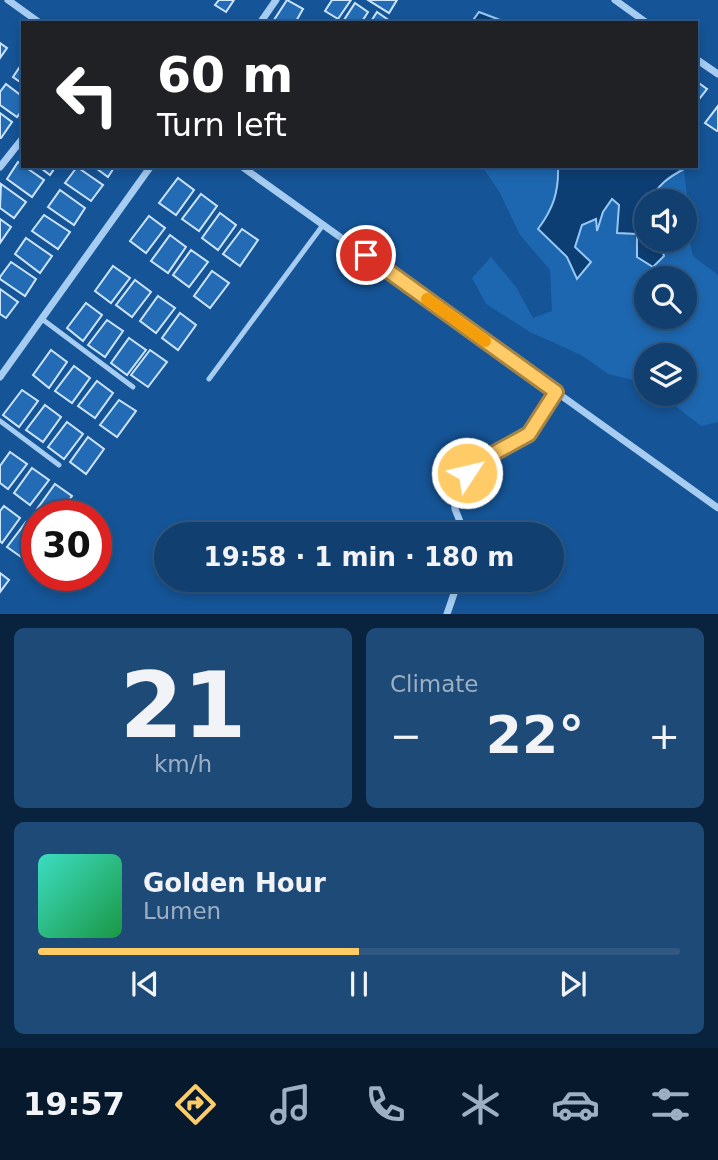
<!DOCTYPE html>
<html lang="en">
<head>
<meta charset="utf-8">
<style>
	body { margin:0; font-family:"DejaVu Sans",sans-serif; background:#1e4a78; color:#f1f3f6; height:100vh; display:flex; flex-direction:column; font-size:26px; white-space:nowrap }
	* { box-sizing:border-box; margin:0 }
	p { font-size:23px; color:#9cafc3 }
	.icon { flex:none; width:38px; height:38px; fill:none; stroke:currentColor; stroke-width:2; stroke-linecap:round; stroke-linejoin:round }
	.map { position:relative; height:614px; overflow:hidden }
	.drawer { display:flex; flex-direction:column; gap:14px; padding:14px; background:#09233e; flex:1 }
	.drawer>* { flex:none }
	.hud { position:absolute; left:21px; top:21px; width:677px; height:147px; border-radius:0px; box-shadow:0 4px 10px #0003,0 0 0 2px #305883; background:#202124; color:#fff; overflow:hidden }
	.fabs { position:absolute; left:634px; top:189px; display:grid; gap:14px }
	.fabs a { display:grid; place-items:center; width:63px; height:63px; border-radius:50%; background:#103f70; box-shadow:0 4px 10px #0003,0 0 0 2px #305883; font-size:35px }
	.speed { position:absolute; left:21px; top:500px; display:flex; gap:14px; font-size:35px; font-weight:700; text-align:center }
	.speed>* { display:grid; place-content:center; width:91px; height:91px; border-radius:50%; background:#103f70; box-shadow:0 4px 10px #0003,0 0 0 2px #305883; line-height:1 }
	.speed .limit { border:10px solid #d22; background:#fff; color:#111 }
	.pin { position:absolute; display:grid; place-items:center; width:60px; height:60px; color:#fff; margin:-30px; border:4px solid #fff; border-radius:50%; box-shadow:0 2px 7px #0007 }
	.me { position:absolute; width:77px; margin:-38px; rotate:55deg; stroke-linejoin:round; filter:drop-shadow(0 0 5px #0008) }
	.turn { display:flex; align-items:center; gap:24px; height:147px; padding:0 21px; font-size:32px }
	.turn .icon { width:91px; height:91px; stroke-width:2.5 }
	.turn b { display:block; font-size:49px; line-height:60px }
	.big { font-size:52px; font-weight:700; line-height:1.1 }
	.drawer .tile { flex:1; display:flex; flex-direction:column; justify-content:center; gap:10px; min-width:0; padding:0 24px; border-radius:10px; background:#1e4a78 }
	.drawer .dial { align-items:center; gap:0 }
	.dial b { font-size:91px; line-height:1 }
	.song { display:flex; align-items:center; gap:21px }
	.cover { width:84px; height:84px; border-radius:10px; background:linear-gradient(135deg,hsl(170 70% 55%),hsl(140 70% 35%)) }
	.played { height:7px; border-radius:4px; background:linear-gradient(90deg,#ffcb67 50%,#305883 50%) }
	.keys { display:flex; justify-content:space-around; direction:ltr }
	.heat { display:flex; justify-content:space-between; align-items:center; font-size:38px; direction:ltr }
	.drawer .tiles { flex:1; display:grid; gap:14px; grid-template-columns:1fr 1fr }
	.tile:last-child { grid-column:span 2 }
	.trip { position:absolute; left:154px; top:522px; width:410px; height:70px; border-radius:35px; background:#103f70; box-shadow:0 4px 10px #0003,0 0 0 2px #305883; font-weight:700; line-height:70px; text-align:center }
	.menu { display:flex; height:112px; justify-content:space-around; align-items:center; background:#06192d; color:#9cafc3 }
	.menu .icon { width:49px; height:49px }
	.menu .selected { color:#ffcb67 }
	.menu b { font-size:32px; color:#f1f3f6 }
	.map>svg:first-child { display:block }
	.green { fill:#1d67b0; fill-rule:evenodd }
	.water { fill:#0d3e73; stroke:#98c8f5; stroke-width:2 }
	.building { fill:#236cb5; stroke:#cde5fc; stroke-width:2 }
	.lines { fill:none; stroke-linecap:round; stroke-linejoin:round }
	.lane { stroke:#a6ccf2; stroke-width:5 }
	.street { stroke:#a6ccf2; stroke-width:7 }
	.route-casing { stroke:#a68443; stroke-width:18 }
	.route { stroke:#ffcb67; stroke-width:12 }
	.slow { stroke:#f59e0b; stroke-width:12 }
</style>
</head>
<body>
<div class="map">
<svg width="718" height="614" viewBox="0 0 718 614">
	<rect width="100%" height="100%" fill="#155496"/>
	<path class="green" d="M482,166H682L684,169L687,196L685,220L693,256L718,275V422L701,426L660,394H684V355H646V383L608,374L581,355L530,332L486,304L472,278L491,257L516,287L533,318L552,311L550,270L520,235L499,191ZM646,201H684V240H646ZM646,278H684V317H646Z"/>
	<g class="water">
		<polygon points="479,12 508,23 471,23"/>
		<path d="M558,166H682L684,169C669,177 657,185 651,201H646V240H659L664,256L653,267L637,257V234L617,233L619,205L612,199L603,212L597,231L596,219L582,225L575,247L591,262L577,279L567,257L538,229C553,209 559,192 558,166Z"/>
	</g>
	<g class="building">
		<polygon points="219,0 234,0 226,12 215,5"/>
		<polygon points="287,0 303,9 295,23 272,23"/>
		<polygon points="332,0 351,0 338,19 325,11"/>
		<polygon points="368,0 397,0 389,13"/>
		<polygon points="355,3 368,12 361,23 342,23"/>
		<polygon points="377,12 390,21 389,23 370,23"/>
		<polygon points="0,43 7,48 0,58"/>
		<polygon points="23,62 23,84 13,77"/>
		<polygon points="696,81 707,89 696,103"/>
		<polygon points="6,84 23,97 23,109 17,117 0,105 0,92"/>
		<polygon points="718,106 718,130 717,131 705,123"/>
		<polygon points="0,113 12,122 1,138 0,138"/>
		<polygon points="18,162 44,180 32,197 7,179"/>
		<polygon points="38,166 56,166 50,175"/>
		<polygon points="93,166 115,166 108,177"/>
		<polygon points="77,167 103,185 91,201 65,183"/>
		<polygon points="178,178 194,190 176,215 159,203"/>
		<polygon points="1,184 26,202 14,218 0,208"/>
		<polygon points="60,190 85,208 74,225 48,207"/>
		<polygon points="201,194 217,206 199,231 182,219"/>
		<polygon points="220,213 236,225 218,250 202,238"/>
		<polygon points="44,215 70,232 58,249 32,231"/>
		<polygon points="149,216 165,228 146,253 130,241"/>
		<polygon points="0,219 11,227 0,243"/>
		<polygon points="242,229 258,240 240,266 223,254"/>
		<polygon points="170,235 186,247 168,273 151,261"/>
		<polygon points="26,238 52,256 40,273 15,254"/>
		<polygon points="191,250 208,262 189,287 173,275"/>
		<polygon points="11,262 36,279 25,296 0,279 0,277"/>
		<polygon points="113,266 130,278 111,303 95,291"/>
		<polygon points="212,271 229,283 210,308 194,296"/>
		<polygon points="135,280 151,292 132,317 116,305"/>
		<polygon points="0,289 18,302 6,318 0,314"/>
		<polygon points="158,296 175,308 156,333 140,321"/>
		<polygon points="86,303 102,315 83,341 67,328"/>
		<polygon points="180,313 196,325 178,350 162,338"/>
		<polygon points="107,320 123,331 105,357 88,345"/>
		<polygon points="129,338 146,350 127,375 111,363"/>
		<polygon points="51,350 67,362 49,388 33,375"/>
		<polygon points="150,350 167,362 148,387 131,375"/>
		<polygon points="74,366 90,378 72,403 55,391"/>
		<polygon points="97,381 113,393 95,418 78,406"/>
		<polygon points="22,390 38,401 19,427 3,415"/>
		<polygon points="119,400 136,411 117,437 100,425"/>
		<polygon points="45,405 61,417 43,442 26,430"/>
		<polygon points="67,422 83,434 64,459 48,447"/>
		<polygon points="88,437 104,449 86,474 70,462"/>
		<polygon points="10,452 27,464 8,489 0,483 0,466"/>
		<polygon points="32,468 49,480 30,505 14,493"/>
		<polygon points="55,484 72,496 57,516 46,516 37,509"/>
		<polygon points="4,506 20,518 2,543 0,541 0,511"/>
		<polygon points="26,522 37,530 37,542 24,559 7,547"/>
		<polygon points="0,573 9,580 0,592"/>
	</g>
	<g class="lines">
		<g class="lane">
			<polyline points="42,319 133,387"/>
			<polyline points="209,379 323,225"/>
			<polyline points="0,421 59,465"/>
		</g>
		<g class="street">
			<polyline points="8,0 40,23"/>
			<polyline points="615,0 647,23"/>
			<polyline points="260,23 276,0"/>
			<polyline points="696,59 718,74"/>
			<polyline points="241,166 718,508"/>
			<polyline points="0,167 23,138"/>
			<polyline points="0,377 151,166"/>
			<polyline points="465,534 455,509 453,485 480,461 529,434 556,392"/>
			<polyline points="447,614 459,579"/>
		</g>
	</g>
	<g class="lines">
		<g class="route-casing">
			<polyline id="route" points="366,255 556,392 529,434 480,461 467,473"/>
		</g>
		<use href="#route" class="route"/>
		<polyline class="slow" points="427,299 485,341"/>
	</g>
</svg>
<div class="fabs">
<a><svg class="icon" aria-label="sound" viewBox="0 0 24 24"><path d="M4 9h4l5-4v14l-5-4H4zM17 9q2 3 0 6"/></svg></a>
<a><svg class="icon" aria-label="search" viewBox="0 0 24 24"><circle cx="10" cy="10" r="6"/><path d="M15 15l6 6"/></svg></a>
<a><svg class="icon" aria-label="layers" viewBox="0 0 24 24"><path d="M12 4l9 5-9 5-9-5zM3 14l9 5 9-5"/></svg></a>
</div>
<div class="speed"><div class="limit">30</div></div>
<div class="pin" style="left:366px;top:255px;background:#d93025"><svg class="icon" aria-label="arrive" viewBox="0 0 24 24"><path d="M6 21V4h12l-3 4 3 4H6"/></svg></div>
<svg class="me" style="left:467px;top:473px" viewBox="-20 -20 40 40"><circle r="17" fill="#ffcb67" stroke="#fff" stroke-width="3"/><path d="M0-11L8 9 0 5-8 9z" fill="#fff"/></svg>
<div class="trip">19:58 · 1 min · 180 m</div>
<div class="hud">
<div class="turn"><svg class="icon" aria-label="left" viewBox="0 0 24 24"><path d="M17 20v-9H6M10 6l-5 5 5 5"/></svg><div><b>60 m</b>Turn left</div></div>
</div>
</div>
<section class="drawer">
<div class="tiles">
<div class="tile dial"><b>21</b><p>km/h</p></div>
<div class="tile"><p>Climate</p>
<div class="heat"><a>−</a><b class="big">22°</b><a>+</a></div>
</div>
<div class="tile">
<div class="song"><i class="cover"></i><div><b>Golden Hour</b><p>Lumen</p></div></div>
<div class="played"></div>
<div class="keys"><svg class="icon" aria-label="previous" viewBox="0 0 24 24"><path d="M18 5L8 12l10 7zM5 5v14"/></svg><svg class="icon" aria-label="pause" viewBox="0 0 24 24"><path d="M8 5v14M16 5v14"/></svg><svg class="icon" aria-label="next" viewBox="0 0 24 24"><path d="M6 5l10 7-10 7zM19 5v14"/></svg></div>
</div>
</div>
</section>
<nav class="menu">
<b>19:57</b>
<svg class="icon selected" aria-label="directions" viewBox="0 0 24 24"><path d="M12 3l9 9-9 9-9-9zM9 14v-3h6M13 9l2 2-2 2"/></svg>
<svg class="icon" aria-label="music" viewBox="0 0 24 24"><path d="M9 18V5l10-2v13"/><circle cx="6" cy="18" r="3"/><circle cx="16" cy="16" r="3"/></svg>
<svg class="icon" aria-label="phone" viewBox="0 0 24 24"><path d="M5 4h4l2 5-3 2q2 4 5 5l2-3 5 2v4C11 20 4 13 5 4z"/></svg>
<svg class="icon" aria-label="climate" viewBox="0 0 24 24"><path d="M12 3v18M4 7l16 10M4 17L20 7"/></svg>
<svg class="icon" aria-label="car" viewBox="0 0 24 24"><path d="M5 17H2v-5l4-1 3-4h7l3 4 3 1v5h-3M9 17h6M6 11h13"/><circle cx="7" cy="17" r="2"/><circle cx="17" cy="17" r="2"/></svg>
<svg class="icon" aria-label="filters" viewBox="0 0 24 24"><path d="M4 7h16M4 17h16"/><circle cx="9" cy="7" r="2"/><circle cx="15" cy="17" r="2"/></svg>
</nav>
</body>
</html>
